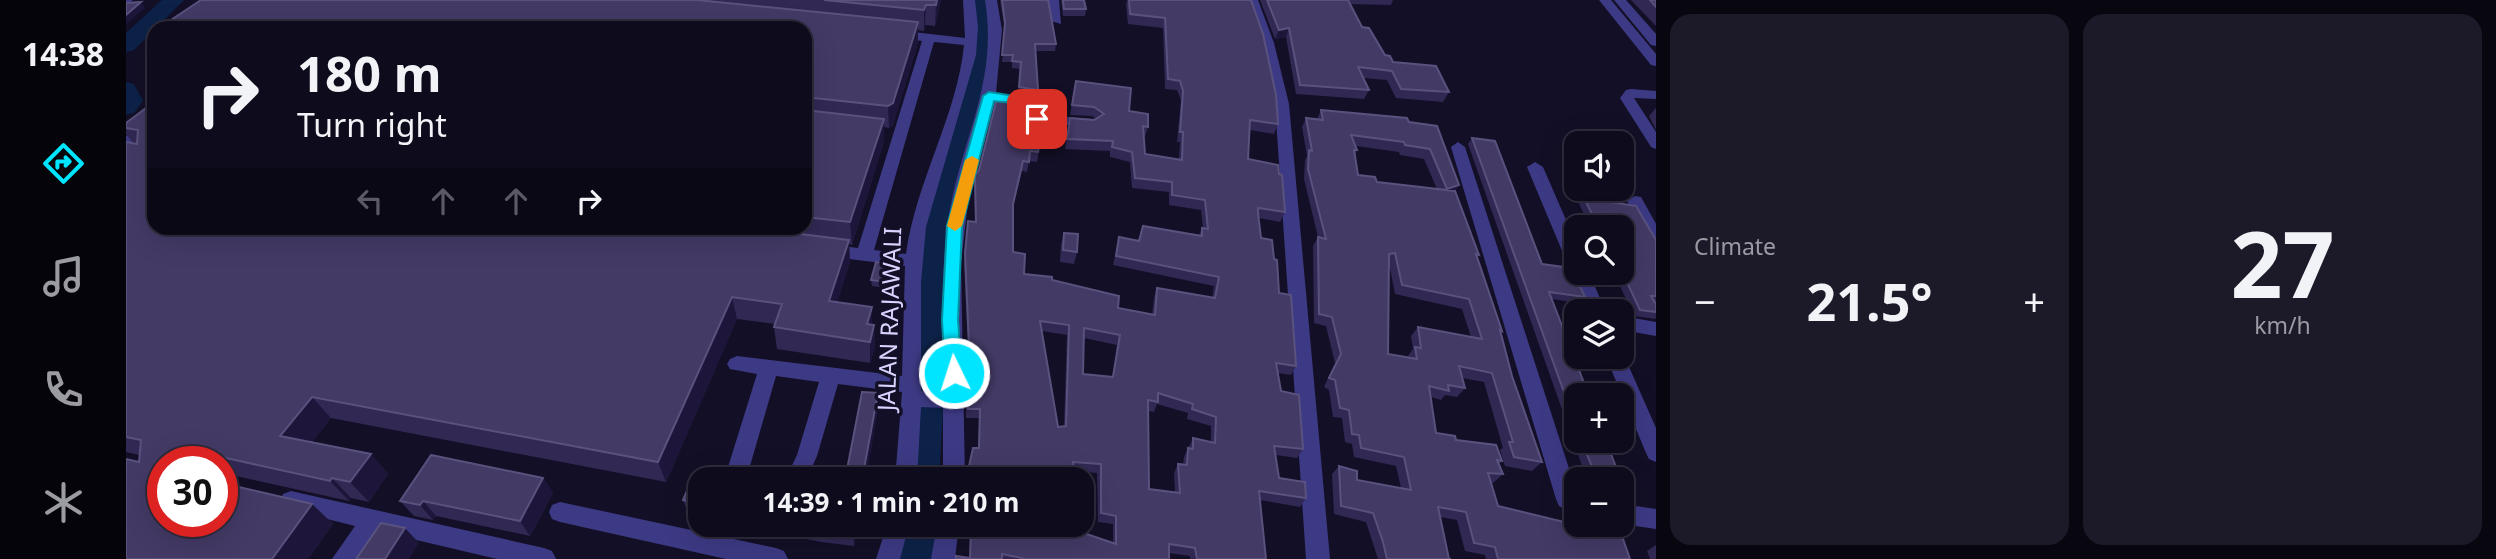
<!DOCTYPE html>
<html lang="en">
<head>
<meta charset="utf-8">
<style>
	body { margin:0; font-family:"Noto Sans",sans-serif; background:#1c1929; color:#f1f3f6; height:100vh; display:flex; flex-direction:column; font-size:26px; white-space:nowrap }
	* { box-sizing:border-box; margin:0 }
	p { font-size:23px; color:#9b9ba3 }
	.icon { flex:none; width:38px; height:38px; fill:none; stroke:currentColor; stroke-width:2; stroke-linecap:round; stroke-linejoin:round }
	.map { position:relative; flex:1; overflow:hidden }
	.drawer { display:flex; flex-direction:column; gap:14px; padding:14px; background:#08060f; width:840px }
	.drawer>* { flex:none }
	.top-card { position:absolute; left:21px; top:21px; width:665px; height:214px; border-radius:21px; box-shadow:0 7px 28px #0002,0 0 0 2px #2e2b3b; background:#0e0b1c; color:#f1f3f6; overflow:hidden }
	.buttons { position:absolute; left:1438px; top:131px; display:grid; gap:14px }
	.buttons a { display:grid; place-items:center; width:70px; height:70px; border-radius:14px; background:#0e0b1c; box-shadow:0 7px 28px #0002,0 0 0 2px #2e2b3b; font-size:35px }
	.speed { position:absolute; left:21px; top:446px; display:flex; gap:14px; font-size:35px; font-weight:700; text-align:center }
	.speed>* { display:grid; place-content:center; width:91px; height:91px; border-radius:50%; background:#0e0b1c; box-shadow:0 7px 28px #0002,0 0 0 2px #2e2b3b; line-height:1 }
	.speed .limit { border:10px solid #d22; background:#fff; color:#111 }
	.pin { position:absolute; display:grid; place-items:center; width:60px; height:60px; color:#fff; margin:-30px; border-radius:14px; box-shadow:0 4px 10px #0006 }
	.me { position:absolute; width:77px; margin:-38px; rotate:356deg; stroke-linejoin:round; filter:drop-shadow(0 0 5px #0008) }
	.turn { display:flex; align-items:center; gap:24px; height:147px; padding:0 35px; font-size:32px }
	.turn .icon { width:91px; height:91px; stroke-width:2.5 }
	.turn b { display:block; font-size:49px; line-height:60px }
	.lanes { display:flex; align-items:center; height:66px; padding:0 35px; background:#0003; justify-content:center; gap:35px; direction:ltr }
	.lanes .off { opacity:.35 }
	.big { font-size:52px; font-weight:700; line-height:1.1 }
	.drawer .tile { flex:1; display:flex; flex-direction:column; justify-content:center; gap:10px; min-width:0; padding:0 24px; border-radius:21px; background:#1c1929 }
	.drawer .dial { align-items:center; gap:0 }
	.dial b { font-size:91px; line-height:1 }
	.heat { display:flex; justify-content:space-between; align-items:center; font-size:38px; direction:ltr }
	.drawer .tiles { flex:1; display:grid; gap:14px; grid-template-columns:repeat(2,1fr) }
	.trip { position:absolute; left:562px; top:467px; width:406px; height:70px; border-radius:21px; background:#0e0b1c; box-shadow:0 7px 28px #0002,0 0 0 2px #2e2b3b; font-weight:700; line-height:70px; text-align:center }
	main { display:flex; flex:1; min-height:0 }
	.menu { display:flex; flex-direction:column; width:126px; justify-content:space-around; align-items:center; background:#06040b; color:#9b9ba3 }
	.menu .icon { width:49px; height:49px }
	.menu .selected { color:#00e5ff }
	.menu b { font-size:32px; color:#f1f3f6 }
	.map>svg:first-child { display:block }
	.lines { fill:none; stroke-linecap:round; stroke-linejoin:round }
	.river { fill:#0c2248; fill-rule:evenodd }
	.minor { fill:#3d3a85; fill-rule:evenodd }
	.wall { fill:#312854; fill-rule:evenodd }
	.shaded-wall { fill:#1d163a }
	.building { fill:#433a66; stroke:#5a527e; stroke-width:2; fill-rule:evenodd }
	.route { fill:#00e5ff; stroke:#0095a6; stroke-width:2 }
	.slow { fill:#f59e0b }
	.labels { text-anchor:middle; stroke-width:7; stroke-linejoin:round; paint-order:stroke }
	.street-label { font-size:24px; fill:#d9d4ff; stroke:#130f26 }
</style>
</head>
<body>
<main>
<nav class="menu">
<b>14:38</b>
<svg class="icon selected" aria-label="directions" viewBox="0 0 24 24"><path d="M12 3l9 9-9 9-9-9zM9 14v-3h6M13 9l2 2-2 2"/></svg>
<svg class="icon" aria-label="music" viewBox="0 0 24 24"><path d="M9 18V5l10-2v13"/><circle cx="6" cy="18" r="3"/><circle cx="16" cy="16" r="3"/></svg>
<svg class="icon" aria-label="phone" viewBox="0 0 24 24"><path d="M5 4h4l2 5-3 2q2 4 5 5l2-3 5 2v4C11 20 4 13 5 4z"/></svg>
<svg class="icon" aria-label="climate" viewBox="0 0 24 24"><path d="M12 3v18M4 7l16 10M4 17L20 7"/></svg>
</nav>
<div class="map">
<svg width="1530" height="559" viewBox="0 0 1530 559">
	<rect width="100%" height="100%" fill="#130f26"/>
	<g class="lines">
		<g class="river">
			<polygon points="36,0 58,0 8,50 0,52 0,33"/>
			<polygon points="840,0 860,0 867,52 820,234 821,342 813,480 777,480 789,342 792,234 845,52"/>
			<polygon points="0,82 8,84 17,101 8,113 0,115"/>
			<polygon points="773,525 811,525 808,559 768,559"/>
		</g>
		<g class="minor">
			<polygon points="0,0 7,0 0,5"/>
			<path d="M837,0H849L852,27L850,55L800,227L795,282V391H817C817,326 813,258 827,194C843,125 871,74 859,0H871L876,30L870,93L895,97L915,115L966,119L973,123L966,127L906,122L886,104L869,101L843,194L835,263L839,480H817V408L795,407L791,480H769L776,392L712,384L691,456L680,480H659L671,455L693,382L650,376L620,480H598L631,374L604,369L601,364L604,359L611,356L776,376L779,266L700,256L692,250L700,244L732,248L796,41L770,38L764,34L770,30L839,38ZM808,42L838,45C831,116 790,181 780,254L748,250Z"/>
			<polygon points="921,0 933,0 935,24 925,21"/>
			<polygon points="1120,0 1132,0 1148,43 1163,104 1204,559 1180,559 1149,104 1136,43"/>
			<polygon points="1473,0 1485,0 1530,54 1530,66 1525,65"/>
			<polygon points="1488,0 1500,0 1530,34 1530,46 1525,45"/>
			<polygon points="1505,89 1530,91 1530,99 1508,98 1530,132 1530,149 1525,147 1494,98 1500,90"/>
			<polygon points="28,116 28,127 0,149 0,136"/>
			<polygon points="1332,142 1339,147 1451,493 1451,516 1433,506 1430,499 1325,147"/>
			<polygon points="1409,162 1417,167 1451,245 1451,273 1463,273 1480,312 1462,312 1445,273 1447,270 1442,265 1401,167"/>
			<polygon points="1509,196 1515,197 1530,224 1530,244 1524,242 1501,201"/>
			<polygon points="1496,316 1530,322 1530,336 1496,330"/>
			<polygon points="1496,351 1530,428 1530,462 1523,459 1520,453 1480,357 1496,357"/>
			<polygon points="165,491 418,548 426,551 430,559 371,559 252,531 232,559 206,559 229,526 157,508 154,501 157,494"/>
			<polygon points="434,502 650,548 658,551 662,559 600,559 434,522 426,519 423,512 426,505"/>
			<polygon points="1496,504 1530,509 1530,529 1496,524"/>
			<polygon points="761,525 783,525 774,559 750,559"/>
			<polygon points="811,525 833,525 829,559 805,559"/>
		</g>
	</g>
	<g class="wall">
		<polygon points="75,0 815,0 809,26 799,25 798,31 792,30 792,43 767,125 763,128 758,127 758,141 726,245 723,244 724,262 711,302 746,307 746,324 748,325 749,347 744,363 651,349 648,327 649,324 611,319 540,482 205,418 186,442 245,454 262,474 243,502 225,498 223,501 96,473 96,462 37,462 37,522 96,522 96,483 186,504 207,524 182,559 0,559 0,459 13,462 13,455 0,452 0,142 7,143 0,134 0,123 28,102 28,228 679,228 679,28 47,28 42,22"/>
		<polygon points="874,0 922,0 930,44 929,51 909,51 912,90 911,97 892,94 894,69 886,68 886,62 876,62 879,30"/>
		<polygon points="935,0 958,0 960,9 959,16 937,16"/>
		<path d="M1001,0H1125L1152,124L1148,134L1124,130L1122,159L1159,212L1154,222L1133,218L1135,238L1148,259L1153,293L1170,366L1165,375L1152,373L1155,391L1177,449L1171,458L1150,455L1153,478L1180,498L1174,507L1134,500L1140,559H1064V556L1043,553V559H830L843,558L845,528L850,529V525H934L987,542V524L972,522L971,473L948,471L852,448L853,418H840V379L841,370H843L838,263L842,221L849,222L848,185L849,175L853,170L919,116L911,162L903,161L901,172L896,171L887,208V252L898,274L926,280L992,308L1026,314L1028,298L1031,288L1086,298L1088,286L987,265L993,237L1013,241L1073,235L1076,228H1077L1075,210L1043,205V192L1006,188L1004,162L984,157V151L939,149L944,118L968,120L970,119L966,116L944,115L950,81L1003,111L1022,127L1019,136H1018L1019,154L1053,159L1054,142H1051L1055,100L1051,90L1039,89L1037,28L1002,24L1000,5ZM916,331L941,335L938,426L932,427ZM958,338L991,345L986,377L957,374ZM1031,404L1062,413L1061,419L1085,426V442L1067,438L1058,457L1057,465L1052,464L1048,473L1049,492L1023,489V411L1028,412Z"/>
		<polygon points="1134,0 1267,0 1265,5 1224,4 1236,27 1259,55 1267,62 1323,92 1317,102 1270,98 1261,80 1237,78 1243,90 1238,99 1170,94 1160,37 1149,39"/>
		<polygon points="1505,0 1530,0 1530,26"/>
		<polygon points="1530,108 1530,130 1523,116"/>
		<path d="M1195,110L1283,122L1333,185L1329,191L1353,255L1351,257L1376,331L1374,333L1386,376L1416,462L1406,471L1379,466L1374,450L1377,448L1358,382L1336,378L1339,388L1331,397L1319,395L1315,400L1305,397L1310,433L1330,440L1376,461L1372,465L1377,474L1367,483H1365L1372,506L1504,559H1360L1359,555L1339,551L1331,520L1314,517L1323,559H1325H1252L1240,522L1208,514L1206,474L1213,466L1231,480L1275,488L1270,466L1228,457L1226,444L1219,442L1216,418L1207,417L1203,390L1198,387L1209,363L1200,326L1188,323L1187,246L1192,237L1178,179L1179,160L1181,156L1176,127L1180,118L1191,119ZM1230,146L1273,152L1274,155L1298,159L1311,189L1251,182L1232,175L1229,155L1231,150ZM1263,263L1269,294L1336,309L1345,337L1292,327L1285,336L1287,349L1282,356V358L1262,354Z"/>
		<polygon points="1346,138 1416,264 1459,297 1453,303 1426,299 1451,396 1451,441 1480,441 1495,480 1462,480 1455,463 1342,144"/>
		<polygon points="1458,198 1530,240 1530,318 1529,319 1508,316 1494,286 1491,286 1484,273 1496,273 1496,228 1465,228 1453,204"/>
		<polygon points="938,233 951,252 948,264 934,262 935,244"/>
		<polygon points="763,270 760,288 746,286 745,280"/>
		<polygon points="417,478 427,493 404,536 310,516 307,520 288,516 274,501"/>
		<polygon points="574,486 574,518 563,516 557,500"/>
		<polygon points="610,525 732,525 728,546 695,542"/>
		<polygon points="1530,545 1530,559 1524,559 1521,551"/>
	</g>
	<g class="shaded-wall">
		<polygon points="811,0 815,0 809,26 810,5"/>
		<polygon points="15,2 19,8 0,24 0,15"/>
		<polygon points="800,5 799,25 798,31 798,10"/>
		<polygon points="792,22 792,43 767,125 763,128 762,106"/>
		<polygon points="1163,28 1160,37 1149,39 1153,30"/>
		<polygon points="758,119 758,141 726,245 724,222"/>
		<polygon points="1333,185 1327,194 1321,189"/>
		<polygon points="723,240 724,262 705,323 703,301"/>
		<polygon points="606,297 611,319 540,482 532,462"/>
		<polygon points="746,307 746,329 741,324"/>
		<polygon points="748,325 749,347 744,363 744,342"/>
		<polygon points="752,393 752,410 740,480 736,480"/>
		<polygon points="186,397 205,418 175,456 154,436"/>
		<polygon points="73,452 85,462 70,462 70,455"/>
		<polygon points="245,454 262,474 243,502 224,482"/>
		<polygon points="206,478 225,498 223,501 204,481"/>
		<polygon points="417,478 427,493 404,536 394,521"/>
		<polygon points="297,501 310,516 307,520 294,505"/>
		<polygon points="186,504 207,524 182,559 146,559"/>
		<polygon points="728,525 732,525 728,546 727,531"/>
		<polygon points="279,528 293,543 283,559 259,559"/>
	</g>
	<g class="building">
		<polygon points="75,0 571,0 792,22 767,103 762,106 679,97 679,28 100,28 42,22"/>
		<polygon points="698,0 811,0 810,5 800,5 798,10"/>
		<polygon points="876,0 922,0 930,44 909,44 912,90 893,87 895,62 886,61 887,55 876,55 879,23"/>
		<polygon points="937,0 958,0 960,9 938,9"/>
		<path d="M1003,0H1125L1137,34L1150,95L1152,124L1124,120L1122,159L1152,165L1153,174L1156,175L1159,212L1132,208V213L1135,238L1146,240L1148,259L1151,260L1153,293L1165,295L1170,366L1150,363L1155,391L1173,395L1177,449L1148,446L1153,478L1179,482L1180,498L1133,491L1140,559H1071L1069,548L1043,544V559H900L876,554V559H830V556L844,558L845,528L850,529L851,525H934L990,544V516L975,513V464L947,462L949,480H840L847,448H853L854,409H842L841,370H844L839,253L842,221L850,222L849,175L853,170L872,94L887,98L884,112L919,116L912,152L904,151L903,162L897,161L887,204V252L899,254L898,274L926,277V280L993,296L992,308L1029,315L1031,288L1089,298L1093,277L990,256L993,237L1013,241L1017,226L1076,236V228L1082,229L1079,200L1046,195V182L1009,178L1006,152L986,147L987,141L941,139L944,118L968,120L978,114L968,107L946,105L950,81L1005,88L1003,111L1022,114V127L1017,126L1019,154L1056,160L1057,132H1054L1057,91L1054,81L1042,79L1039,18L1004,14ZM914,321L943,325L940,426L932,427ZM958,328L994,335L987,377L957,374ZM1032,393L1067,404L1066,409L1090,417L1089,443L1067,438V449L1062,448L1061,465L1052,464L1054,493L1023,489L1022,400L1032,402Z"/>
		<polygon points="1141,0 1222,0 1236,27 1243,28 1259,55 1264,56 1267,62 1310,66 1323,92 1275,89 1266,71 1232,67 1243,90 1174,85 1163,28 1153,30"/>
		<polygon points="1524,0 1530,0 1530,7"/>
		<polygon points="15,2 0,15 0,3"/>
		<polygon points="28,102 28,228 627,228 723,240 703,301 746,307 741,324 748,325 744,342 648,327 656,304 606,297 532,462 186,397 154,436 245,454 224,482 206,478 204,481 73,452 70,455 70,462 37,462 37,522 96,522 96,483 186,504 146,559 0,559 0,459 13,462 15,440 0,437 0,142 11,144 12,130 0,128 0,123"/>
		<polygon points="679,110 758,119 724,222 679,217"/>
		<path d="M1195,110L1281,118L1283,122L1311,126L1333,185L1321,189L1304,149L1279,145L1278,142L1225,135L1231,150H1228L1232,175L1249,177L1251,182L1329,191L1353,255L1350,254L1376,331L1374,330L1386,376L1416,462L1388,457L1383,442H1387L1366,373L1333,366L1339,388L1322,385L1323,391L1303,386L1310,433L1329,436L1330,440L1370,445L1376,461L1371,460L1377,474L1362,473L1372,506L1496,536L1504,559H1372L1369,547L1348,543L1340,512L1312,507L1323,559H1325H1261L1257,542L1247,513L1215,506L1213,466L1231,471V480L1285,490L1278,457L1235,448L1233,435L1226,434L1223,410L1214,408L1209,380L1203,378L1215,354L1206,317L1193,314L1192,237L1200,239L1182,169L1183,150L1186,151L1180,118L1197,120ZM1269,253L1276,285L1343,299L1356,339L1292,327L1295,348L1289,347L1291,359L1262,354L1263,254Z"/>
		<polygon points="1346,138 1369,141 1416,264 1445,268 1459,297 1423,292 1463,396 1451,396 1451,428"/>
		<polygon points="1458,198 1510,206 1530,240 1530,296 1525,296 1530,304 1530,312 1514,310 1500,280 1497,280 1493,273 1496,273 1496,228 1473,228"/>
		<polygon points="938,233 952,234 951,252 937,250"/>
		<polygon points="750,262 763,264 759,282 745,280"/>
		<polygon points="736,392 752,393 736,480 719,480"/>
		<polygon points="1455,441 1480,441 1495,480 1480,480 1471,478"/>
		<polygon points="305,455 417,478 394,521 297,501 294,505 274,501"/>
		<polygon points="564,484 574,486 574,504 557,500"/>
		<polygon points="255,523 279,528 259,559 230,559"/>
		<polygon points="681,525 728,525 727,531"/>
	</g>
	<polygon class="route" points="863,92 895,97 918,119 907,122 887,103 868,101 836,226 832,320 836,373 828,380 819,373 816,320 821,226 857,96"/>
	<polygon class="slow" points="846,156 853,160 836,226 829,231 821,226 839,160"/>
	<g class="labels">
		<g class="street-label">
			<text transform="translate(764 319) rotate(-88)" y="8">JALAN RAJAWALI</text>
		</g>
	</g>
</svg>
<div class="buttons">
<a><svg class="icon" aria-label="sound" viewBox="0 0 24 24"><path d="M4 9h4l5-4v14l-5-4H4zM17 9q2 3 0 6"/></svg></a>
<a><svg class="icon" aria-label="search" viewBox="0 0 24 24"><circle cx="10" cy="10" r="6"/><path d="M15 15l6 6"/></svg></a>
<a><svg class="icon" aria-label="layers" viewBox="0 0 24 24"><path d="M12 4l9 5-9 5-9-5zM3 14l9 5 9-5"/></svg></a>
<a>+</a>
<a>−</a>
</div>
<div class="speed"><div class="limit">30</div></div>
<div class="pin" style="left:911px;top:119px;background:#d93025"><svg class="icon" aria-label="arrive" viewBox="0 0 24 24"><path d="M6 21V4h12l-3 4 3 4H6"/></svg></div>
<svg class="me" style="left:828px;top:373px" viewBox="-20 -20 40 40"><circle r="17" fill="#00e5ff" stroke="#fff" stroke-width="3"/><path d="M0-11L8 9 0 5-8 9z" fill="#fff"/></svg>
<div class="trip">14:39 · 1 min · 210 m</div>
<div class="top-card">
<div class="turn"><svg class="icon" aria-label="right" viewBox="0 0 24 24"><path d="M7 20v-9h11M14 6l5 5-5 5"/></svg><div><b>180 m</b>Turn right</div></div>
<div class="lanes"><svg class="icon off" aria-label="left" viewBox="0 0 24 24"><path d="M17 20v-9H6M10 6l-5 5 5 5"/></svg><svg class="icon off" aria-label="ahead" viewBox="0 0 24 24"><path d="M12 20V5M6 11l6-6 6 6"/></svg><svg class="icon off" aria-label="ahead" viewBox="0 0 24 24"><path d="M12 20V5M6 11l6-6 6 6"/></svg><svg class="icon" aria-label="right" viewBox="0 0 24 24"><path d="M7 20v-9h11M14 6l5 5-5 5"/></svg></div>
</div>
</div>
<section class="drawer">
<div class="tiles">
<div class="tile"><p>Climate</p>
<div class="heat"><a>−</a><b class="big">21.5°</b><a>+</a></div>
</div>
<div class="tile dial"><b>27</b><p>km/h</p></div>
</div>
</section>
</main>
</body>
</html>
